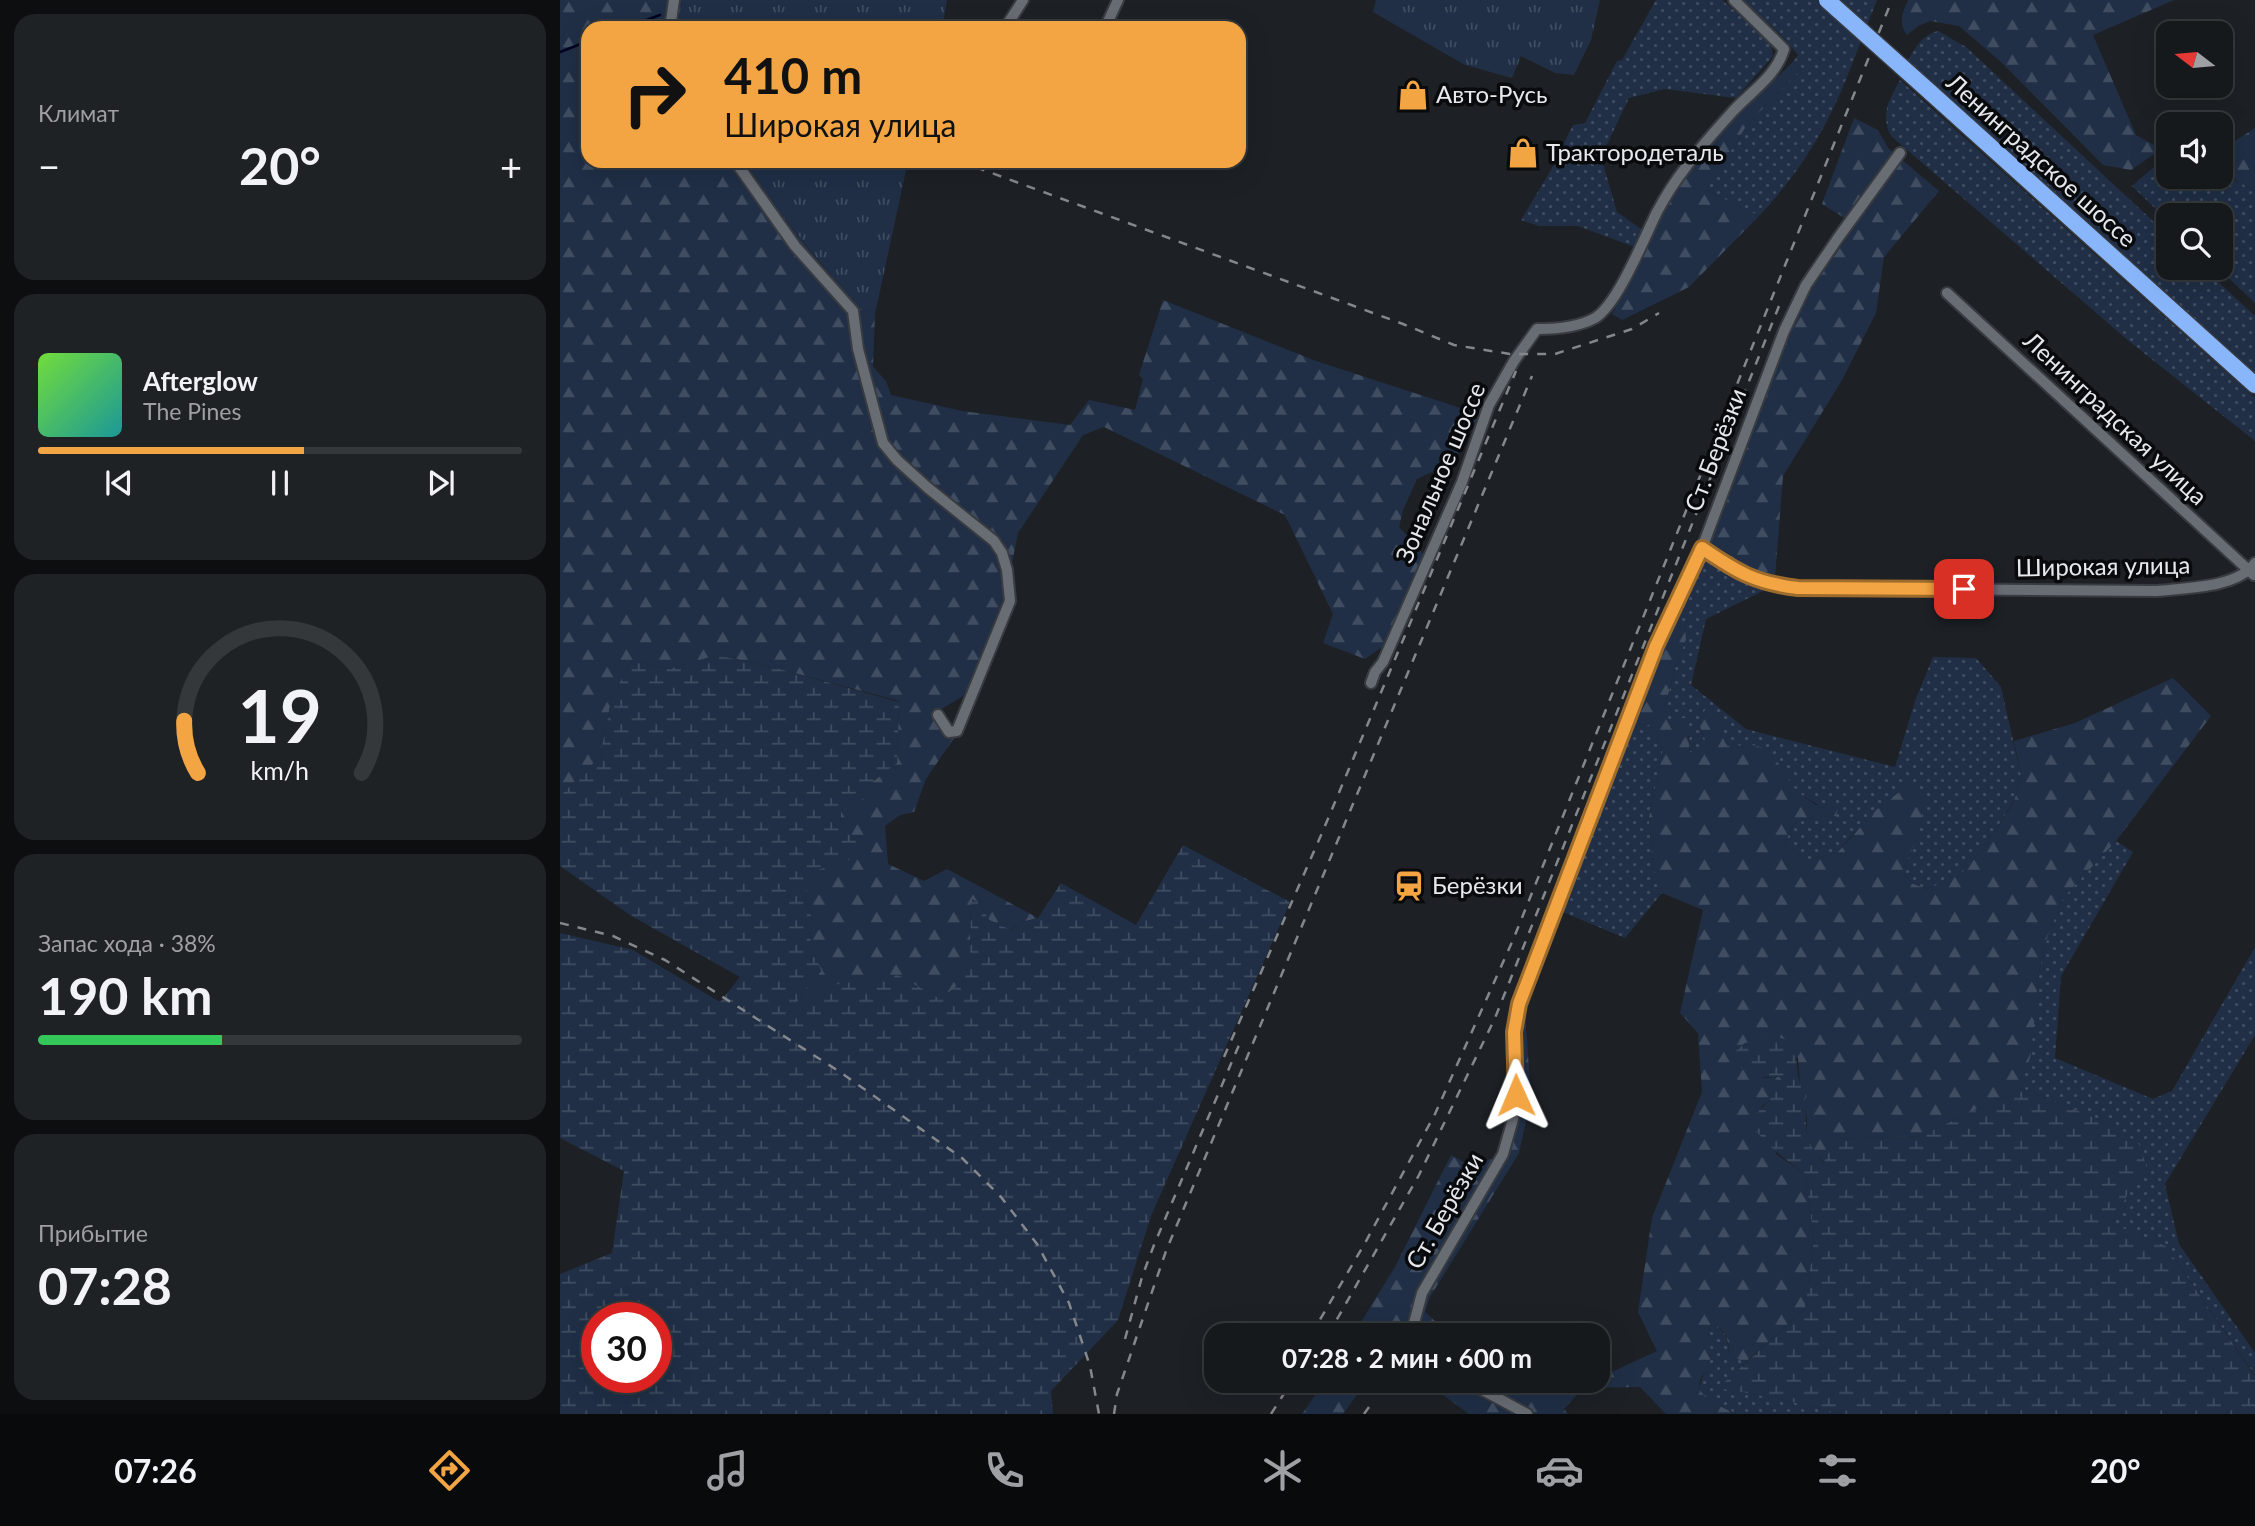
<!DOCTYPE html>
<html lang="ru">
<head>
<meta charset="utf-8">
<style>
	body { margin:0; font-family:Lato,sans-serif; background:#1f2225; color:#f1f3f6; height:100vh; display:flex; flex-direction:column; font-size:26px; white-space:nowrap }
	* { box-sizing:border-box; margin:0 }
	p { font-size:23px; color:#9ea0a3 }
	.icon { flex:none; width:38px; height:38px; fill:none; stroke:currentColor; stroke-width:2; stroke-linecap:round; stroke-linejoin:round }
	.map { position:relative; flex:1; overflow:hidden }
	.side { display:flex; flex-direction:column; gap:14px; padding:14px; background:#0c0e0f; width:560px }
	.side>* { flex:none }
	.banner { position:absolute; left:21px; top:21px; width:665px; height:147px; border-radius:21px; box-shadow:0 7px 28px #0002,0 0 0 2px #35383b; background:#f2a542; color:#111; overflow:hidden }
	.needle { width:46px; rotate:286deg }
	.fabs { position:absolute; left:1596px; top:21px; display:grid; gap:14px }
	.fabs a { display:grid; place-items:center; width:77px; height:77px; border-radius:14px; background:#16191c; box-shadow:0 7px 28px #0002,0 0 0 2px #35383b; font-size:35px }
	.speed { position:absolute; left:21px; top:1302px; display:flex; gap:14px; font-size:35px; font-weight:700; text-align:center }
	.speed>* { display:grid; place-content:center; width:91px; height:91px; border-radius:50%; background:#16191c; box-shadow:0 7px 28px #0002,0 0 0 2px #35383b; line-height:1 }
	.speed .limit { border:10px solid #d22; background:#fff; color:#111 }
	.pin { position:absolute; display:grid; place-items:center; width:60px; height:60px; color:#fff; margin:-30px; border-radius:14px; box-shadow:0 4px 10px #0006 }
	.me { position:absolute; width:77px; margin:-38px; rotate:359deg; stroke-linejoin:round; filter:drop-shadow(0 0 5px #0008) }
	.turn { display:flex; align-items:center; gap:24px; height:147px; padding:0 28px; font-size:32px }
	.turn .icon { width:91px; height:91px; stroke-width:2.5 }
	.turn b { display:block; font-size:49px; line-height:60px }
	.big { font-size:52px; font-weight:700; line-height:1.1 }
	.side .tile { flex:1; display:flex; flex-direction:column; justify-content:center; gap:10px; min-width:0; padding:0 24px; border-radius:21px; background:#1f2225 }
	.side .dial { align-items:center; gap:0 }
	.dial svg { height:182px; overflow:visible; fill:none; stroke:#35383b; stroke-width:7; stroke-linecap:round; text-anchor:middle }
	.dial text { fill:#f1f3f6; stroke:none }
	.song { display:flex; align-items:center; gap:21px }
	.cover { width:84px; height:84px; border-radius:10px; background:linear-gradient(135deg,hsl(100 70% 55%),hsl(180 70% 35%)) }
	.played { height:7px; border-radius:4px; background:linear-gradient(90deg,#f2a542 55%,#35383b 55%) }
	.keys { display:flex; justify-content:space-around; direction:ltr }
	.heat { display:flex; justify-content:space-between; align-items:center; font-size:38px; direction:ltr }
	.charge { height:10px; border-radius:5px; background:linear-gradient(90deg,#34c759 38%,#35383b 0) }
	.trip { position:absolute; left:644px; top:1323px; width:406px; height:70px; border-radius:21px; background:#16191c; box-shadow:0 7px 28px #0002,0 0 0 2px #35383b; font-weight:700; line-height:70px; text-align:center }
	.tabs { display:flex; height:112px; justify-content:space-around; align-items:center; background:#090a0b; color:#9ea0a3 }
	.tabs .icon { width:49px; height:49px }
	.tabs .current { color:#f2a542 }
	.tabs b { font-size:32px; color:#f1f3f6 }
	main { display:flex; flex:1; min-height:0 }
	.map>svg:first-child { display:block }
	.grass { fill:url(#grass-dots) }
	.forest { fill:url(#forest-firs) }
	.wetland { fill:url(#wetland-marsh); fill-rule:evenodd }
	.park { fill:url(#park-tufts) }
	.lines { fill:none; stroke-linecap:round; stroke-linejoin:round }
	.stream { stroke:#000322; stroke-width:2.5 }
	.minor-casing { stroke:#383b40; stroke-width:14 }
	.highway-casing { stroke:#383b40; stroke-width:19 }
	.minor { stroke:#686c73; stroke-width:10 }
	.highway { stroke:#89b6fb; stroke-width:16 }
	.rail { stroke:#84878c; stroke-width:2.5; stroke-dasharray:9 9; stroke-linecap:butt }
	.highway-bridge-casing { stroke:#383b40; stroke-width:19; stroke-linecap:butt }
	.highway-bridge { stroke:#89b6fb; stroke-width:16 }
	.route-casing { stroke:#9d6b2b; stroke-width:18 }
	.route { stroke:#f2a542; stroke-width:12 }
	.labels { text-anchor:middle; stroke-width:7; stroke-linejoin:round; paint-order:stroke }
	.poi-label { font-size:24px; fill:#e6e8ec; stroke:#090a0c; text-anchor:start }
	.street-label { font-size:24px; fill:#e6e8ec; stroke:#090a0c }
</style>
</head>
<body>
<main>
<section class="side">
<div class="tile"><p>Климат</p>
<div class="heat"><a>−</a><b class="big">20°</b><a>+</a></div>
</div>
<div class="tile">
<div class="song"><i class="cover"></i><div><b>Afterglow</b><p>The Pines</p></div></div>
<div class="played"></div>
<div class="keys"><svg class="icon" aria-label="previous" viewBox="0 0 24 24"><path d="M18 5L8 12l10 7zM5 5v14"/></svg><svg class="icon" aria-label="pause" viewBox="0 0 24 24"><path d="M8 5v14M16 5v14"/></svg><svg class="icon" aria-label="next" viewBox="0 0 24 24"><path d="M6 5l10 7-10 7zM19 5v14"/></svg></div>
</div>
<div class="tile dial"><svg viewBox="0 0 100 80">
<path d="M14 69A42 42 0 1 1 86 69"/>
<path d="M14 69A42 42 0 0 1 8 46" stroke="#f2a542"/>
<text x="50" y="56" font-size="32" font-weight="700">19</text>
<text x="50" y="72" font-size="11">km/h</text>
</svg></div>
<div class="tile"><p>Запас хода · 38%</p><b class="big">190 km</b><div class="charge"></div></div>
<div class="tile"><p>Прибытие</p><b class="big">07:28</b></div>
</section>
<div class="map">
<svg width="1695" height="1414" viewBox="0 0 1695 1414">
	<defs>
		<pattern id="grass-dots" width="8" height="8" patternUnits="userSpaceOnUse" patternTransform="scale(1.75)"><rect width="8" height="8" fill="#202f46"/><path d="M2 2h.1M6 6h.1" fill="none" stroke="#404d61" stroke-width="1.8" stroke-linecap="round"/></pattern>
		<pattern id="forest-firs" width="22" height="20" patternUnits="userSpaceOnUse" patternTransform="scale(1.75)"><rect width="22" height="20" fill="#202f46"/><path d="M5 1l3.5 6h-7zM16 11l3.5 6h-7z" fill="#404d61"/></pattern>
		<pattern id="wetland-marsh" width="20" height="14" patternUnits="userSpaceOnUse" patternTransform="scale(1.75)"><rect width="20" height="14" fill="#202f46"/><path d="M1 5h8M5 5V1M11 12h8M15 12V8" fill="none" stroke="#404d61"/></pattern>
		<pattern id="park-tufts" width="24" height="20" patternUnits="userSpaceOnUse" patternTransform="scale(1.75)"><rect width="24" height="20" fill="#202f46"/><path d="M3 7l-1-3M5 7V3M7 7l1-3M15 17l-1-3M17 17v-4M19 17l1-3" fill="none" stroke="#404d61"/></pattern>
	</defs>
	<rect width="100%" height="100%" fill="#1d2126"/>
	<g class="grass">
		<polygon points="1096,0 1162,0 1211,43 1213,56 1176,98 1105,89 1069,98 1041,157 1057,212 1088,234 1080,249 1018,226 979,226 961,220 991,170 1013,125 1025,123 1057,61 1062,60"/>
		<path d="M1183,0H1317C1298,47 1281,101 1254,144C1238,170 1220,194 1199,216L1146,190L1187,125L1242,68L1233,62L1238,55L1225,39Z"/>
		<path d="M1378,31L1406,47L1608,235V268H1643L1695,316V373L1348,60C1356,47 1362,35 1378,31Z"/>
		<path d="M1340,80L1695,398V441L1570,342L1331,136C1320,115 1329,100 1340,80Z"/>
		<polygon points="1608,155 1608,177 1661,177 1661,162 1672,178 1695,191 1695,303 1658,268 1661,268 1661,215 1608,215 1608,221 1572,186"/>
		<polygon points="1151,542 1198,573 1215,577 1215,585 1146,619 1131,685 1186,729 1335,767 1355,701 1373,657 1416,658 1441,687 1461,775 1454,801 1424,848 1400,875 1368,889 1353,884 1344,874 1344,867 1357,839 1351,783 1293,834 1277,853 1246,860 1224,844 1235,822 1256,817 1276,816 1237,792 1223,774 1192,745 1167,747 1160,732 1160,714 1141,732 1146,740 1137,752 1130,752 1129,736 1111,730 1105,706 1116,665 1126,640 1125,623 1113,623"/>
		<polygon points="1081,724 1090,725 1103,750 1089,817 1093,867 1102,893 1065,938 998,910 1071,727"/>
		<polygon points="1556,841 1573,852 1501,976 1495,1058 1593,1099 1612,1091 1695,947 1695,1035 1605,1184 1619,1244 1695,1353 1695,1375 1606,1246 1552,1224 1573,1184 1587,1168 1551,1124 1461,1088 1470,1054 1479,972 1487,938 1503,898"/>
		<polygon points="1155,1324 1165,1334 1171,1357 1186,1362 1159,1388 1216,1398 1282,1414 1177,1414 1144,1398 1139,1387 1149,1361 1137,1331"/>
	</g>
	<g class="forest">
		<polygon points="0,0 122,0 118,28 28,28 28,161 184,161 211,201 295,307 315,314 313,367 326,381 331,395 402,411 510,425 529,400 575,410 583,379 579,375 603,300 756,361 919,414 901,451 880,468 857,479 843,510 839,527 863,554 826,644 805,659 763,643 773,614 725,515 544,427 523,435 458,533 447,588 408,693 375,713 394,738 366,779 354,812 340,815 325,826 328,864 364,881 387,869 478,918 462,922 450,930 429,920 421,905 411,899 410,962 404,980 380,1000 274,985 239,1018 230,1011 261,971 249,935 254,923 245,900 252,871 280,826 281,809 301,802 307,786 337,763 339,701 216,668 158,655 109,669 72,661 52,696 40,757 0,796"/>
		<path d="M1348,0H1614L1533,35L1576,135L1601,149L1571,170L1543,165L1441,62L1399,26L1370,21L1358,26L1347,35C1338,22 1342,15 1348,0Z"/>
		<polygon points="1233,62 1242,68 1187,125 1146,190 1199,216 1129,287 1062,320 1052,314 1069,281 1080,249 1129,167 1187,106"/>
		<polygon points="1294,118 1318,130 1328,148 1379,191 1324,257 1316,313 1282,380 1223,476 1215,577 1198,573 1151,542 1230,333 1251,289 1296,225 1262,204"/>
		<path d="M1695,128V191C1676,180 1661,174 1661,150Z"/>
		<path d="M1113,623H1125L1126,640L1116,665L1105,706L1111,729L1117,718H1126L1130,752H1137L1145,740L1138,721L1147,707L1160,714V732L1167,746L1192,745L1209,749L1237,792L1256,805L1278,808L1276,816L1256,817L1235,822L1224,844L1246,860L1277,853L1316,810L1351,783L1365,798L1357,839L1344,867V874L1353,884L1367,889L1400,875L1424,848L1454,802L1461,775L1454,741L1515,723L1613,678L1651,716L1556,841L1503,898L1487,938L1479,972L1471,1054L1461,1088L1361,1136L1273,1139L1265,1163L1253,1152L1247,1142V1118L1240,1086L1238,1057L1202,1078L1220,1077L1223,1081L1217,1094L1201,1107L1216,1154L1245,1174L1254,1238L1245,1309L1186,1362L1171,1357L1166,1334L1155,1324L1138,1331C1141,1334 1147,1339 1149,1343C1163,1378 1103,1382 1177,1414H1106L1080,1387L1023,1388L1004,1409L1008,1414H909L864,1381H1038V1376H1043L1097,1351L1078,1312L1092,1218L1142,1092L1138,1033L1120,1013L1143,910L1102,893L1093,867L1089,817L1103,750L1090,725L1081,724L1071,727Z"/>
		<polygon points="964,999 971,1098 959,1153 870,1297 865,1312 890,1335 793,1335 835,1267 891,1155 903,1162 944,1158 957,1032"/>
		<polygon points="765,1381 807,1381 783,1414 742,1414"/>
	</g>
	<g class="wetland">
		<path d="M157,655L216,668L339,702L337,763L307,786L301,802L281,809L280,826L299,841L295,858L252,872L245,900L254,923L249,935L261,971L230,1011L239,1018L273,985L338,975L380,999L404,980L410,962L411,898L421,905L429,920L451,930L462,922L478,918L501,883L576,925L623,845L730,902L591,1216L558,1320L491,1391L493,1414H0V1274L52,1253L64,1171L0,1138V933L73,950L160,1002L180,977L70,915L0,866V796L40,757L52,696L72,661L109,669ZM37,1318H96V1377H37Z"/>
		<path d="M1217,1036L1234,1044C1238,1058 1235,1081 1245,1091C1247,1121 1241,1141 1264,1163L1272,1139L1361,1136L1461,1088L1551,1124L1579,1144L1587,1168L1573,1184L1552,1224L1606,1246L1695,1376V1414H1282L1216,1398L1158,1388L1245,1309L1254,1238L1245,1174C1223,1158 1205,1145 1190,1122C1201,1107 1215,1097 1223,1081L1219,1077C1195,1078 1185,1075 1170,1056L1185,1043Z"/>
	</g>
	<g class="park">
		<polygon points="122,0 387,0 382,28 118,28"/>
		<polygon points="816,0 1040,0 1031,40 1014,75 995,73 961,56 952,78 905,65 813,12"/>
		<polygon points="184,161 348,161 315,314 296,307 211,201"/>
	</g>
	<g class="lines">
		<g class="stream">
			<polyline points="65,28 100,15"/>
			<polyline points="0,52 28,41"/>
		</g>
		<g class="minor-casing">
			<g id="minor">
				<polyline points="110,28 114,0"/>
				<polyline points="451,28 447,25 463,0"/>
				<polyline points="545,28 558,0"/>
				<polyline points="175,161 235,246 293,311 298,349 323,443 337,460 368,488 434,541 442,553 447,570 450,601 397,731 389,732 378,715"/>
				<polyline points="1387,293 1694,575"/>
				<path d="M1142,548C1177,572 1195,583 1238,588L1597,591C1625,588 1678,588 1695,563"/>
				<path d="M811,683L815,672L823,662L902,482L929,405L954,361L977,329C995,329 1019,327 1035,318C1058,304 1084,238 1097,212C1105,197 1115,181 1126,167C1140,147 1158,128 1174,110C1193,90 1216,76 1224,49L1174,0"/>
				<polyline points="858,1335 853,1327 862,1293 943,1154 953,1119 955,1095 954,1032 959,1004 1064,727 1096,646 1142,548 1224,331 1246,285 1278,238 1340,153"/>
				<polyline points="906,1381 967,1414"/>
			</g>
		</g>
		<g class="highway-casing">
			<polyline id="highway" points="1370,92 1695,385"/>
		</g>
		<use href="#minor" class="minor"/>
		<use href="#highway" class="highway"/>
		<g class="rail">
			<polyline points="399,161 843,324 894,345 950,354 995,354 1072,329 1099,313"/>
			<polyline points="0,923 53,936 105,960 280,1072 402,1158 441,1197 477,1244 509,1303 530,1366 539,1414"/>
			<polyline points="664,1057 762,833 956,371"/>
			<polyline points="751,1335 805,1243 875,1114 953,940 1332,0"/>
			<polyline points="768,1335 859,1175 935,1018 1221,301"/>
			<polyline points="565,1339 582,1277 594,1245 679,1045"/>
			<polyline points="554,1414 557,1394 606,1251 972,376"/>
			<polyline points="711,1414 732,1381"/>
			<polyline points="804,1414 809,1407"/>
		</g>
		<g class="highway-bridge-casing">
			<polyline id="highway-bridge" points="1267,0 1370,92"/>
		</g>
		<use href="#highway-bridge" class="highway-bridge"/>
	</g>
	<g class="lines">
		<g class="route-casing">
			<path id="route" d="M956,1095L954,1032L959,1004L1096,646L1142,548C1177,572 1195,583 1238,588L1404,589"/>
		</g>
		<use href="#route" class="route"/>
	</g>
	<defs>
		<g id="shop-bare" transform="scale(2.415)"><path d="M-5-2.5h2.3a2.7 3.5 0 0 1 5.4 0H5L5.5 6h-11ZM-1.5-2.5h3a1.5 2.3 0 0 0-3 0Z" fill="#f2a542" stroke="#090a0c" stroke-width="2.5" paint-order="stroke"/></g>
		<g id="station-bare" transform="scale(2.415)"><path d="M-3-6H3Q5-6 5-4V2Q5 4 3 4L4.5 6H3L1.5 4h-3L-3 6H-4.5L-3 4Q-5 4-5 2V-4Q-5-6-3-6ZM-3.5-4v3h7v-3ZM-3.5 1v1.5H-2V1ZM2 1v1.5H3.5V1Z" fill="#f2a542" stroke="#090a0c" stroke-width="2.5" paint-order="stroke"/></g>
	</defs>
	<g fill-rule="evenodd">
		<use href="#shop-bare" x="853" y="95"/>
		<use href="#shop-bare" x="963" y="153"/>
		<use href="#station-bare" x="849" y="886"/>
	</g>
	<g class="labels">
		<g class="poi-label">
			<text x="876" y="103">Авто-Русь</text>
			<text x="986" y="161">Трактородеталь</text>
			<text x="872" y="894">Берёзки</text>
		</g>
		<g class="street-label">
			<text transform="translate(1481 161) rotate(42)" y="8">Ленинградское шоссе</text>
			<text transform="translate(1555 419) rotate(43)" y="8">Ленинградская улица</text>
			<text transform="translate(1156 450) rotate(-69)" y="8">Ст. Берёзки</text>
			<text transform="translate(881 473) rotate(-67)" y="8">Зональное шоссе</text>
			<text transform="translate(1543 567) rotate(-1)" y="8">Широкая улица</text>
			<text transform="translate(885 1211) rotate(-60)" y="8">Ст. Берёзки</text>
		</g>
	</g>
</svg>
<div class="fabs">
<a><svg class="needle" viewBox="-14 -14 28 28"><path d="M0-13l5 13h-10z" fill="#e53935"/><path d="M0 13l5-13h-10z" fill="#9ea0a3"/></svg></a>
<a><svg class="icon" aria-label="sound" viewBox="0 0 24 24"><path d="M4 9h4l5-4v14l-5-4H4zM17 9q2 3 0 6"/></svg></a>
<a><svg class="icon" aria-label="search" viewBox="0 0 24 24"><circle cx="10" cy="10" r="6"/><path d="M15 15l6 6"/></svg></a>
</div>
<div class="speed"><div class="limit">30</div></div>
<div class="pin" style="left:1404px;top:589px;background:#d93025"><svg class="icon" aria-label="arrive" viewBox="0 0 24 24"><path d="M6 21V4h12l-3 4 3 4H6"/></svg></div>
<svg class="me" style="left:956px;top:1095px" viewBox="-20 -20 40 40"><path d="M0-17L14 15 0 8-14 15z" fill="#f2a542" stroke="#fff" stroke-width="4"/></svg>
<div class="trip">07:28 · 2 мин · 600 m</div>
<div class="banner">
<div class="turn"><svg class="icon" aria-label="right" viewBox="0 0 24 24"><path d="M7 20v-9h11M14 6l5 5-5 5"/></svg><div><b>410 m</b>Широкая улица</div></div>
</div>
</div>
</main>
<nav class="tabs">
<b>07:26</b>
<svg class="icon current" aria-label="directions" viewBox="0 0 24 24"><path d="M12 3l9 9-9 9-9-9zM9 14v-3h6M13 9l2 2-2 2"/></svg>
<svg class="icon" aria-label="music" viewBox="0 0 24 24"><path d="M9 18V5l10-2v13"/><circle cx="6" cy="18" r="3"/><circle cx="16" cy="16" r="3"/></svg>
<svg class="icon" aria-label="phone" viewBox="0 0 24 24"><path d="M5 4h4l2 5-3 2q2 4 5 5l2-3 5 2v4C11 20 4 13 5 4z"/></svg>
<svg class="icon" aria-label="climate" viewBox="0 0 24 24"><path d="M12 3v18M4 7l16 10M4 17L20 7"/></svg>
<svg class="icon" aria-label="car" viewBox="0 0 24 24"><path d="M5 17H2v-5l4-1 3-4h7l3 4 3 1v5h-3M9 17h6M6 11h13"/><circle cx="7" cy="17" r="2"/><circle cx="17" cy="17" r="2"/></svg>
<svg class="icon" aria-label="filters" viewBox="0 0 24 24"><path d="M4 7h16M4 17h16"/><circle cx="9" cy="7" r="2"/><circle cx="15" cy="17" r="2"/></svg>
<b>20°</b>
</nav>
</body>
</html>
